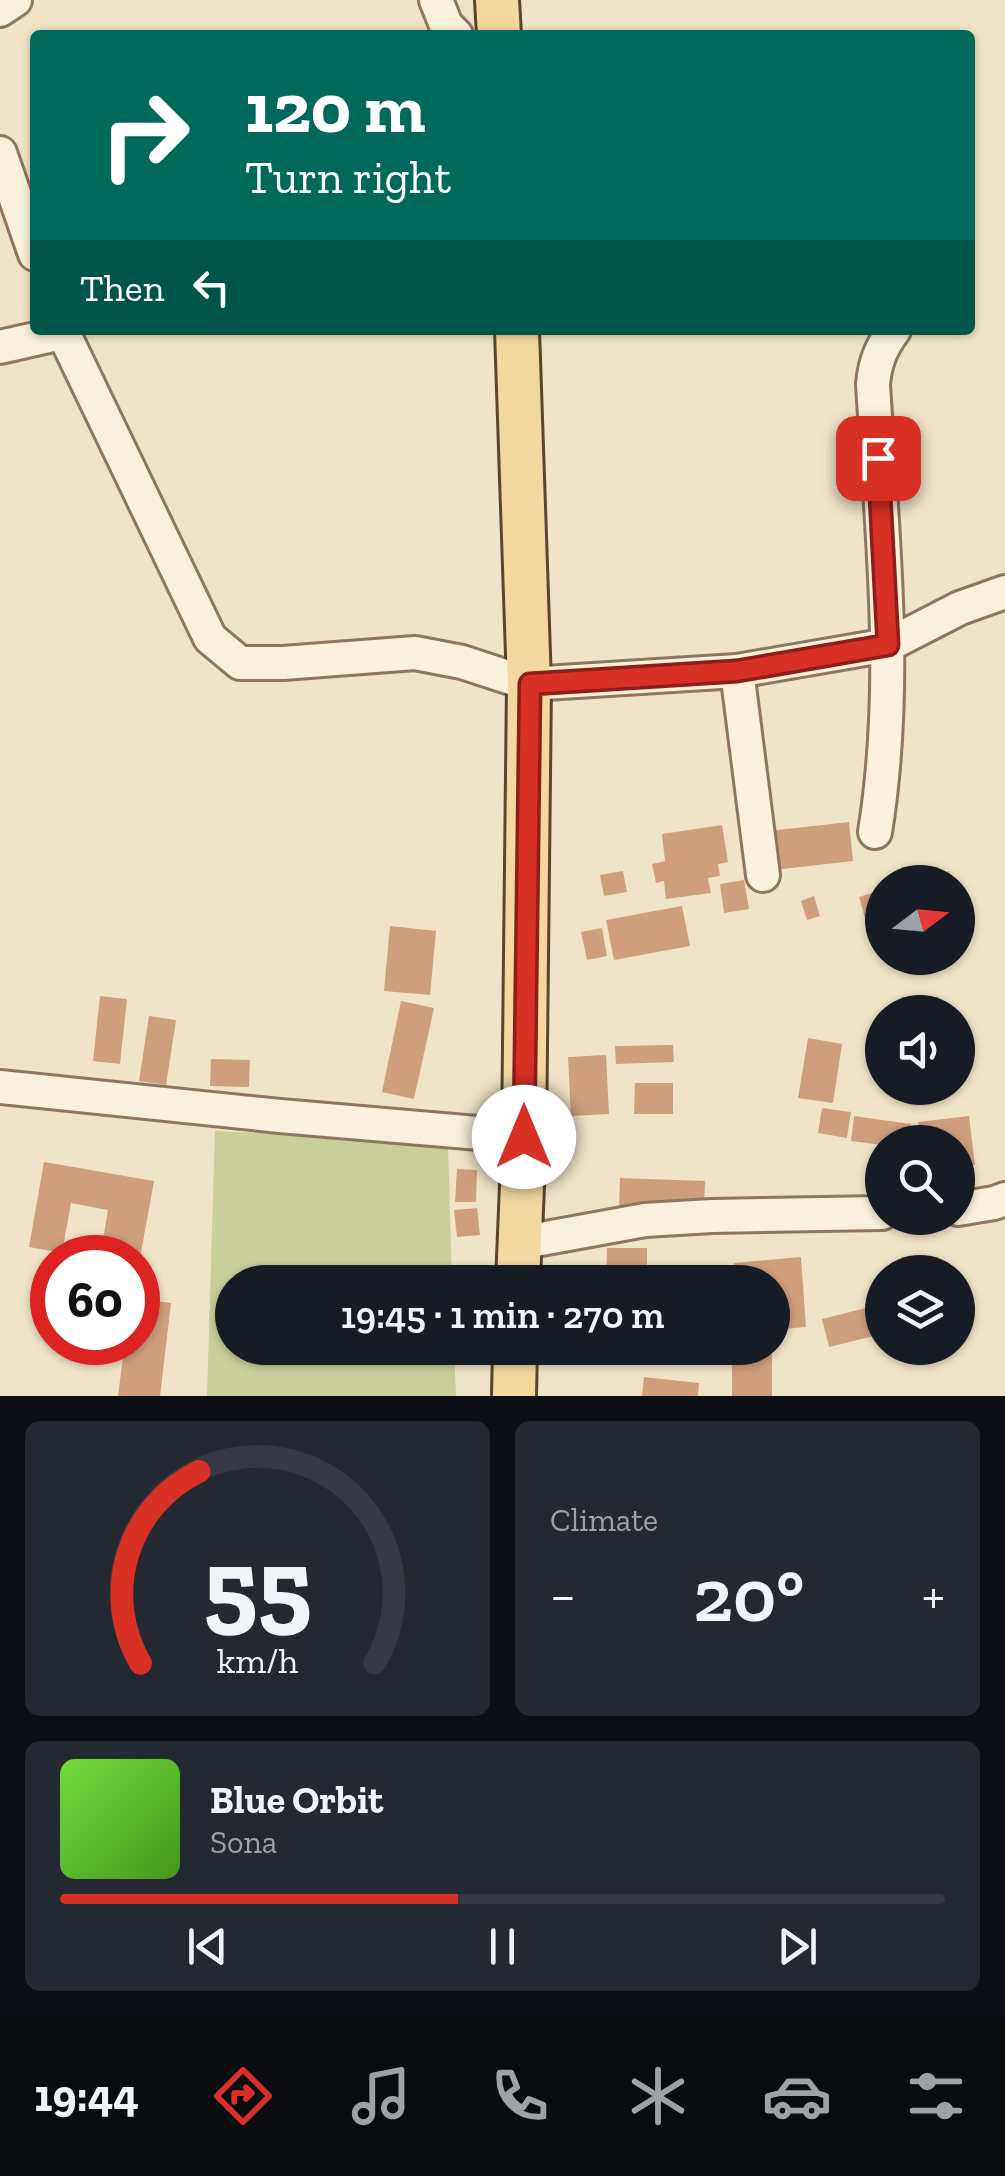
<!DOCTYPE html>
<html lang="en">
<head>
<meta charset="utf-8">
<style>
	body { margin:0; font-family:"Zilla Slab",serif; background:#242831; color:#f1f3f6; height:100vh; display:flex; flex-direction:column; font-size:38px; white-space:nowrap }
	* { box-sizing:border-box; margin:0 }
	p { font-size:32px; color:#9ea1a6 }
	.icon { flex:none; width:55px; height:55px; fill:none; stroke:currentColor; stroke-width:2; stroke-linecap:round; stroke-linejoin:round }
	.map { position:relative; height:1396px; overflow:hidden }
	.sheet { display:flex; flex-direction:column; gap:25px; padding:25px; background:#0d0f14; flex:1 }
	.sheet>* { flex:none }
	.banner { position:absolute; left:30px; top:30px; width:945px; height:305px; border-radius:10px; box-shadow:0 2px 8px #0004; background:#00695c; color:#fff; overflow:hidden }
	.needle { width:65px; rotate:74deg }
	.tools { position:absolute; left:865px; top:865px; display:grid; gap:20px }
	.tools a { display:grid; place-items:center; width:110px; height:110px; border-radius:50%; background:#171b24; box-shadow:0 2px 8px #0004; font-size:50px }
	.speed { position:absolute; left:30px; top:1235px; display:flex; gap:20px; font-size:50px; font-weight:700; text-align:center }
	.speed>* { display:grid; place-content:center; width:130px; height:130px; border-radius:50%; background:#171b24; box-shadow:0 2px 8px #0004; line-height:1 }
	.speed .limit { border:15px solid #d22; background:#fff; color:#111 }
	.pin { position:absolute; display:grid; place-items:center; width:85px; height:85px; color:#fff; margin:-42px; border-radius:20px; box-shadow:0 5px 15px #0006 }
	.me { position:absolute; width:110px; margin:-55px; rotate:0deg; stroke-linejoin:round; filter:drop-shadow(0 0 8px #0008) }
	.turn { display:flex; align-items:center; gap:35px; height:210px; padding:0 50px; font-size:45px }
	.turn .icon { width:130px; height:130px; stroke-width:2.5 }
	.turn b { display:block; font-size:70px; line-height:85px }
	.then { display:flex; align-items:center; height:95px; padding:0 50px; background:#0003; gap:20px; font-size:38px }
	.big { font-size:75px; font-weight:600; line-height:1.1 }
	.sheet .card { flex:1; display:flex; flex-direction:column; justify-content:center; gap:15px; min-width:0; padding:0 35px; border-radius:15px; background:#242831 }
	.sheet .dial { align-items:center; gap:0 }
	.dial svg { height:260px; overflow:visible; fill:none; stroke:#363941; stroke-width:7; stroke-linecap:round; text-anchor:middle }
	.dial text { fill:#f1f3f6; stroke:none }
	.song { display:flex; align-items:center; gap:30px }
	.cover { width:120px; height:120px; border-radius:15px; background:linear-gradient(135deg,hsl(100 70% 55%),hsl(100 70% 35%)) }
	.played { height:10px; border-radius:5px; background:linear-gradient(90deg,#d93025 45%,#363941 45%) }
	.keys { display:flex; justify-content:space-around; direction:ltr }
	.heat { display:flex; justify-content:space-between; align-items:center; font-size:55px; direction:ltr }
	.sheet .tiles { flex:1; display:grid; gap:25px; grid-template-columns:1fr 1fr }
	.card:last-child { grid-column:span 2 }
	.trip { position:absolute; left:215px; top:1265px; width:575px; height:100px; border-radius:50px; background:#171b24; box-shadow:0 2px 8px #0004; font-weight:600; line-height:100px; text-align:center }
	.dock { display:flex; height:160px; justify-content:space-around; align-items:center; background:#090b0e; color:#9ea1a6 }
	.dock .icon { width:70px; height:70px }
	.dock .on { color:#d93025 }
	.dock b { font-size:45px; color:#f1f3f6 }
	.map>svg:first-child { display:block }
	.green { fill:#c9cf9b }
	.building { fill:#cf9f7d }
	.lines { fill:none; stroke-linecap:round; stroke-linejoin:round }
	.minor-casing { stroke:#8d765c; stroke-width:38 }
	.major-casing { stroke:#5b4430; stroke-width:48 }
	.minor { stroke:#faf1dc; stroke-width:32 }
	.major { stroke:#f3d9a0; stroke-width:42 }
	.route-casing { stroke:#8d1f18; stroke-width:25 }
	.route { stroke:#d93025; stroke-width:18 }
</style>
</head>
<body>
<div class="map">
<svg width="1005" height="1396" viewBox="0 0 1005 1396">
	<rect width="100%" height="100%" fill="#f0e4c8"/>
	<polygon class="green" points="215,1131 448,1143 452,1282 232,1282 232,1348 454,1348 456,1396 207,1396"/>
	<g class="building">
		<polygon points="849,822 853,861 774,870 769,831"/>
		<polygon points="722,825 728,862 718,864 720,876 708,878 711,893 666,899 664,881 656,883 652,864 665,861 662,834"/>
		<polygon points="623,871 627,892 604,896 600,875"/>
		<polygon points="949,871 953,882 912,882"/>
		<polygon points="744,880 749,909 724,913 720,884"/>
		<polygon points="882,890 882,943 873,946 859,897"/>
		<polygon points="814,896 820,916 807,920 801,901"/>
		<polygon points="682,906 690,946 614,960 606,920"/>
		<polygon points="390,926 436,931 430,995 384,991"/>
		<polygon points="602,928 607,956 587,960 581,932"/>
		<polygon points="100,996 127,999 120,1064 93,1061"/>
		<polygon points="401,1001 434,1008 414,1099 382,1092"/>
		<polygon points="149,1016 176,1020 166,1085 139,1081"/>
		<polygon points="808,1038 842,1044 833,1103 798,1098"/>
		<polygon points="673,1045 674,1062 616,1064 615,1046"/>
		<polygon points="606,1055 609,1114 571,1116 568,1057"/>
		<polygon points="211,1059 250,1060 249,1087 210,1086"/>
		<polygon points="635,1083 673,1083 673,1114 634,1114"/>
		<polygon points="822,1108 851,1112 847,1138 818,1133"/>
		<polygon points="561,1116 562,1133 544,1134 543,1118"/>
		<polygon points="854,1116 911,1124 909,1142 882,1142 882,1145 851,1141"/>
		<polygon points="969,1116 975,1165 958,1167 958,1142 921,1142 918,1122"/>
		<polygon points="559,1140 562,1162 546,1164 543,1142"/>
		<polygon points="44,1162 154,1181 140,1258 100,1258 108,1210 71,1203 62,1253 29,1247"/>
		<polygon points="457,1169 477,1170 476,1202 455,1202"/>
		<polygon points="620,1178 705,1181 704,1208 619,1206"/>
		<polygon points="477,1208 480,1235 457,1237 454,1210"/>
		<polygon points="607,1248 647,1248 647,1282 606,1282"/>
		<polygon points="801,1257 806,1327 772,1330 772,1282 736,1282 734,1263"/>
		<polygon points="138,1299 171,1303 160,1396 118,1396 125,1342 138,1342"/>
		<polygon points="882,1304 882,1334 829,1347 822,1319"/>
		<rect x="732" y="1348" width="40" height="48"/>
		<polygon points="644,1377 699,1383 698,1396 642,1396"/>
	</g>
	<g class="lines">
		<g class="minor-casing">
			<g id="minor">
				<polyline points="436,0 446,25 456,35"/>
				<polyline points="0,10 15,0"/>
				<polyline points="0,153 35,254"/>
				<polyline points="62,330 210,638 240,663 283,663 415,653 462,662 529,684 737,671 888,645 960,608 1005,592"/>
				<polyline points="0,347 62,333"/>
				<polyline points="737,671 763,875"/>
				<path d="M875,832C899,684 882,533 873,384C875,362 881,348 894,330"/>
				<polyline points="0,1087 280,1116 524,1137"/>
				<polyline points="958,1209 994,1203 1005,1199"/>
				<polyline points="519,1243 645,1220 712,1216 882,1213"/>
			</g>
		</g>
		<g class="major-casing">
			<g id="major">
				<polyline points="497,0 499,35"/>
				<polyline points="517,330 529,684 524,1137 518,1282"/>
				<polyline points="514,1396 515,1348"/>
			</g>
		</g>
		<use href="#minor" class="minor"/>
		<use href="#major" class="major"/>
	</g>
	<g class="lines">
		<g class="route-casing">
			<polyline id="route" points="524,1137 530,684 737,671 888,645 878,458"/>
		</g>
		<use href="#route" class="route"/>
	</g>
</svg>
<div class="tools">
<a><svg class="needle" viewBox="-14 -14 28 28"><path d="M0-13l5 13h-10z" fill="#e53935"/><path d="M0 13l5-13h-10z" fill="#9ea1a6"/></svg></a>
<a><svg class="icon" aria-label="sound" viewBox="0 0 24 24"><path d="M4 9h4l5-4v14l-5-4H4zM17 9q2 3 0 6"/></svg></a>
<a><svg class="icon" aria-label="search" viewBox="0 0 24 24"><circle cx="10" cy="10" r="6"/><path d="M15 15l6 6"/></svg></a>
<a><svg class="icon" aria-label="layers" viewBox="0 0 24 24"><path d="M12 4l9 5-9 5-9-5zM3 14l9 5 9-5"/></svg></a>
</div>
<div class="speed"><div class="limit">60</div></div>
<div class="pin" style="left:878px;top:458px;background:#d93025"><svg class="icon" aria-label="arrive" viewBox="0 0 24 24"><path d="M6 21V4h12l-3 4 3 4H6"/></svg></div>
<svg class="me" style="left:524px;top:1137px" viewBox="-20 -20 40 40"><circle r="19" fill="#fff"/><path d="M0-13L10 11 0 6-10 11z" fill="#d93025"/></svg>
<div class="trip">19:45 · 1 min · 270 m</div>
<div class="banner">
<div class="turn"><svg class="icon" aria-label="right" viewBox="0 0 24 24"><path d="M7 20v-9h11M14 6l5 5-5 5"/></svg><div><b>120 m</b>Turn right</div></div>
<div class="then">Then<svg class="icon" aria-label="left" viewBox="0 0 24 24"><path d="M17 20v-9H6M10 6l-5 5 5 5"/></svg></div>
</div>
</div>
<section class="sheet">
<div class="tiles">
<div class="card dial"><svg viewBox="0 0 100 80">
<path d="M14 69A42 42 0 1 1 86 69"/>
<path d="M14 69A42 42 0 0 1 32 10" stroke="#d93025"/>
<text x="50" y="56" font-size="32" font-weight="700">55</text>
<text x="50" y="72" font-size="11">km/h</text>
</svg></div>
<div class="card"><p>Climate</p>
<div class="heat"><a>−</a><b class="big">20°</b><a>+</a></div>
</div>
<div class="card">
<div class="song"><i class="cover"></i><div><b>Blue Orbit</b><p>Sona</p></div></div>
<div class="played"></div>
<div class="keys"><svg class="icon" aria-label="previous" viewBox="0 0 24 24"><path d="M18 5L8 12l10 7zM5 5v14"/></svg><svg class="icon" aria-label="pause" viewBox="0 0 24 24"><path d="M8 5v14M16 5v14"/></svg><svg class="icon" aria-label="next" viewBox="0 0 24 24"><path d="M6 5l10 7-10 7zM19 5v14"/></svg></div>
</div>
</div>
</section>
<nav class="dock">
<b>19:44</b>
<svg class="icon on" aria-label="directions" viewBox="0 0 24 24"><path d="M12 3l9 9-9 9-9-9zM9 14v-3h6M13 9l2 2-2 2"/></svg>
<svg class="icon" aria-label="music" viewBox="0 0 24 24"><path d="M9 18V5l10-2v13"/><circle cx="6" cy="18" r="3"/><circle cx="16" cy="16" r="3"/></svg>
<svg class="icon" aria-label="phone" viewBox="0 0 24 24"><path d="M5 4h4l2 5-3 2q2 4 5 5l2-3 5 2v4C11 20 4 13 5 4z"/></svg>
<svg class="icon" aria-label="climate" viewBox="0 0 24 24"><path d="M12 3v18M4 7l16 10M4 17L20 7"/></svg>
<svg class="icon" aria-label="car" viewBox="0 0 24 24"><path d="M5 17H2v-5l4-1 3-4h7l3 4 3 1v5h-3M9 17h6M6 11h13"/><circle cx="7" cy="17" r="2"/><circle cx="17" cy="17" r="2"/></svg>
<svg class="icon" aria-label="filters" viewBox="0 0 24 24"><path d="M4 7h16M4 17h16"/><circle cx="9" cy="7" r="2"/><circle cx="15" cy="17" r="2"/></svg>
</nav>
</body>
</html>
